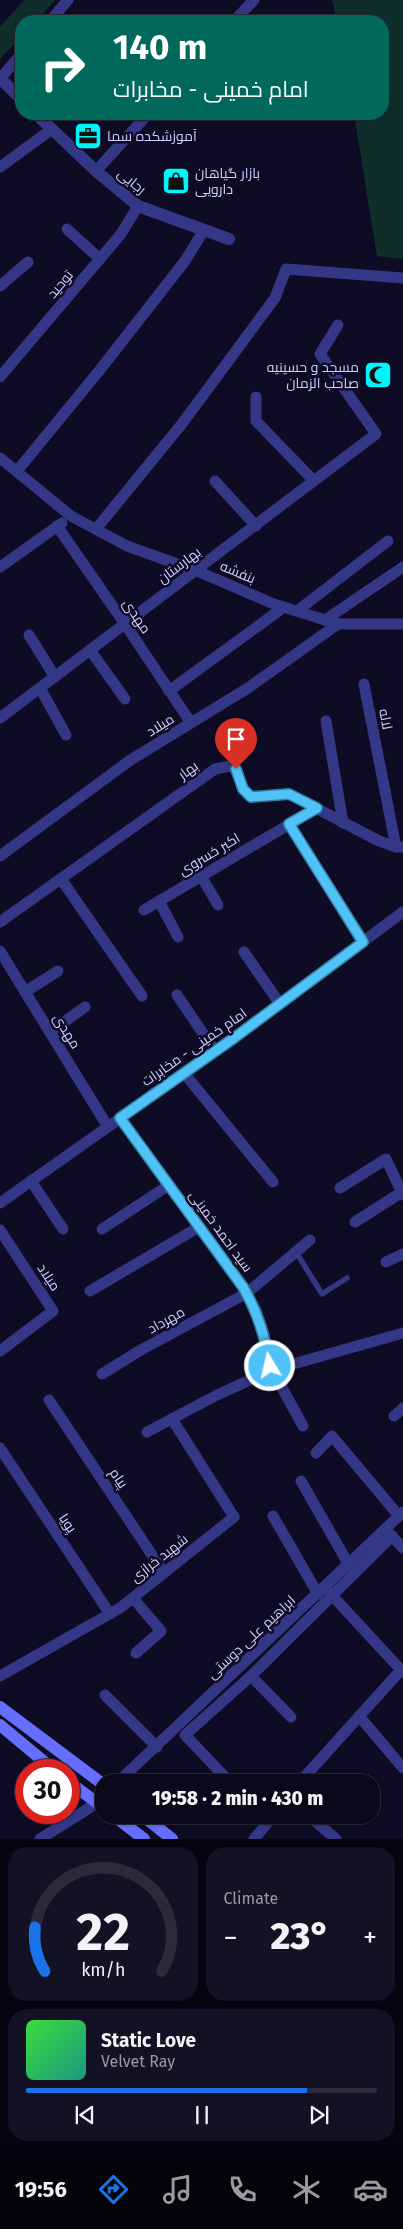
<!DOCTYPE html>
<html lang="en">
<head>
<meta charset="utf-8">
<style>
	body { margin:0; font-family:"Fira Sans",Cairo,sans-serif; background:#131224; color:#f1f3f6; height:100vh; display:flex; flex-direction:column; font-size:19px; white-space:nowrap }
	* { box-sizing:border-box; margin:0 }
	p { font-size:16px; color:#999aa3 }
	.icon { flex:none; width:28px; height:28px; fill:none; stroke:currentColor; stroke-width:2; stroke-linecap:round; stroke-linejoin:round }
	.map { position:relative; height:1839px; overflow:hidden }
	.details { display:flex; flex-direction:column; gap:8px; padding:8px; background:#06050f; flex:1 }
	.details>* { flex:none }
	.banner { position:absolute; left:15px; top:15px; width:374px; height:105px; border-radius:20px; box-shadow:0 1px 4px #0004,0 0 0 1px #2a2a3a; background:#00695c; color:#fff; overflow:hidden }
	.speed { position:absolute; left:15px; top:1759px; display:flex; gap:10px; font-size:25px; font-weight:700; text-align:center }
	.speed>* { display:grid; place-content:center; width:65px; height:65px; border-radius:50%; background:#0a091b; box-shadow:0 1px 4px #0004,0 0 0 1px #2a2a3a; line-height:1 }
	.speed .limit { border:8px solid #d22; background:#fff; color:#111 }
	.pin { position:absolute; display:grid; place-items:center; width:42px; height:42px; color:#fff; margin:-51px -21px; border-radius:50% 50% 50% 0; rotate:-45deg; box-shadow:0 0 5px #0007 }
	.pin .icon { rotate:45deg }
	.me { position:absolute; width:55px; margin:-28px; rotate:351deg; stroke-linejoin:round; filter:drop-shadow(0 0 4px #0008) }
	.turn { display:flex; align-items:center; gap:18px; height:105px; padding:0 15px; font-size:22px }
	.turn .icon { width:65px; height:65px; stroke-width:2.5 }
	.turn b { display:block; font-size:35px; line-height:42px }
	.big { font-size:38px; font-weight:800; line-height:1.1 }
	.details .widget { flex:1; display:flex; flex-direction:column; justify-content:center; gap:8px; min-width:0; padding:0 18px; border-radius:20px; background:#131224 }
	.details .dial { align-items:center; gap:0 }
	.dial svg { height:130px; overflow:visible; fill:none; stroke:#2a2a3a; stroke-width:7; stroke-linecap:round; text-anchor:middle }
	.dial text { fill:#f1f3f6; stroke:none }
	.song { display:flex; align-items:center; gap:15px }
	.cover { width:60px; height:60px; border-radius:8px; background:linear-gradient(135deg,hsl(120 70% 55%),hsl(170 70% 35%)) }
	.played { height:5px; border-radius:2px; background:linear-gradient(90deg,#1a73e8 80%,#2a2a3a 80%) }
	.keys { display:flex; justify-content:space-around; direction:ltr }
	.heat { display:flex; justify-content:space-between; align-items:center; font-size:28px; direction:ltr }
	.details .tiles { flex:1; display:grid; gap:8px; grid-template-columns:1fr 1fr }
	.widget:last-child { grid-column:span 2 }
	.trip { position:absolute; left:95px; top:1774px; width:285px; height:50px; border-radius:20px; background:#0a091b; box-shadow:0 1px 4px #0004,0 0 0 1px #2a2a3a; font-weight:800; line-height:50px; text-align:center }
	.menu { display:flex; height:80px; justify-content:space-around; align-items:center; background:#04040b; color:#999aa3 }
	.menu .icon { width:35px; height:35px }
	.menu .selected { color:#1a73e8 }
	.menu b { font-size:22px; color:#f1f3f6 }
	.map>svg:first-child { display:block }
	.green { fill:#0f2e2a }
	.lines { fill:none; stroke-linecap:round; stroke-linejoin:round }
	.service { stroke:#343786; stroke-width:5.5 }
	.minor { stroke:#343786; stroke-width:11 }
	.tertiary { stroke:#343786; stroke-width:12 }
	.secondary { stroke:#666eff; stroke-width:12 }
	.route-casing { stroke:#337fa1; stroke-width:12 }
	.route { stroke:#4fc3f7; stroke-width:9 }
	.labels { text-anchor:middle; stroke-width:5; stroke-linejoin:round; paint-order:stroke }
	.poi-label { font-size:14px; fill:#d0cfff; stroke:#0e0c24; text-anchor:start }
	.street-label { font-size:14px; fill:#d0cfff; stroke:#0e0c24 }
</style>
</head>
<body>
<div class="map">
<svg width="403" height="1839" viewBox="0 0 403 1839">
	<rect width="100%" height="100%" fill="#0e0c24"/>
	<g class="green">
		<polygon points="24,0 55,0 36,21 21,21 21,37 0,59 0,27"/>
		<polygon points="332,0 403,0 403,259 377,256 354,114 382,114 382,21 337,21"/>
	</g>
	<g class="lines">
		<polyline class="service" points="296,1252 322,1294 347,1278"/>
		<g class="minor">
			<polyline points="50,21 68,0"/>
			<polyline points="234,21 254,0"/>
			<polyline points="0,79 21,54"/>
			<polyline points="0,167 52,129"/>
			<polyline points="96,171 148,114"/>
			<polyline points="67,229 100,259"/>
			<polyline points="0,286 28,262"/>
			<polyline points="0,377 121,234 138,206"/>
			<polyline points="256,397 256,421 314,481"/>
			<polyline points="0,458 71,516 127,546 197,571 274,604 338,624 403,624"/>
			<polyline points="17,471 99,371 185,261 204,230"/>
			<polyline points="215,481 256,526"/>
			<polyline points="57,526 125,624 191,723"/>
			<polyline points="96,529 181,425 275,298 286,269 403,278"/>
			<polyline points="0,567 62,523"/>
			<polyline points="297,611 388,541"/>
			<polyline points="325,620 403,567"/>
			<polyline points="29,635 55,677"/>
			<polyline points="90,650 125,699"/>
			<polyline points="364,684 396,847"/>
			<polyline points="40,688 66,735"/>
			<polyline points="169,691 284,607"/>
			<polyline points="0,718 376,434 320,354 338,325"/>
			<polyline points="326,721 343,823"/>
			<polyline points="289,824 363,942"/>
			<polyline points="0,856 129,761 248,688 338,624"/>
			<polyline points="201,876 218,905"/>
			<polyline points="61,879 142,996"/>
			<polyline points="159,901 178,937"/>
			<polyline points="144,910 317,808"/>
			<polyline points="0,922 215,769 230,766 236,769 243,789 251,797 289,794 379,841 396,847 403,847"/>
			<polyline points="0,951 108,1127"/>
			<polyline points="244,952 280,1004"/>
			<polyline points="25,992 58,971"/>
			<polyline points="177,995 215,1051"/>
			<polyline points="50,1032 85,1007"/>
			<polyline points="184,1073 273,1182"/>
			<polyline points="120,1118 243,1287 256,1310 264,1334 270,1366 303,1426"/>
			<polyline points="31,1181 63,1229"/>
			<polyline points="340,1188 386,1159 403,1195"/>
			<polyline points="0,1203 234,1038 403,912"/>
			<polyline points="355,1222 402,1192"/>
			<polyline points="102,1229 169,1185"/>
			<polyline points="0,1230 53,1311 0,1351"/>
			<polyline points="386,1262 403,1254"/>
			<polyline points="90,1291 199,1227"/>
			<polyline points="102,1374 139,1351 247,1293 310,1240"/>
			<polyline points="49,1400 164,1573"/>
			<polyline points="394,1416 403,1408"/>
			<polyline points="147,1432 217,1395 272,1370 403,1333"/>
			<polyline points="0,1448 110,1614"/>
			<polyline points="316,1453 332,1436 399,1516"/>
			<polyline points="301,1481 349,1565"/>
			<polyline points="273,1516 318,1594"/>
			<polyline points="387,1531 403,1548"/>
			<polyline points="328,1591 403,1672"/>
			<polyline points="133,1598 161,1631 136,1653"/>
			<polyline points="0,1676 120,1608 234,1517 172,1419"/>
			<polyline points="251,1676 291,1717"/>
			<polyline points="105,1695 157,1747"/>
			<polyline points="359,1716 403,1768"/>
			<polyline points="224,1776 185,1735 251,1676 392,1536"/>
			<polyline points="118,1782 403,1512"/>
			<polyline points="300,1782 401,1670"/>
			<polyline points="308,1815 336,1839"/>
			<polyline points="40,1839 97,1803"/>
			<polyline points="254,1839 274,1815"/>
		</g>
		<g class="tertiary">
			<polyline points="0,78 21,99"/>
			<polyline points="36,114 96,171 138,206 229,239"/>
		</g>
		<g class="secondary">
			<polyline points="0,1707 104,1785"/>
			<polyline points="0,1725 54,1770"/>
			<polyline points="69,1782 104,1808"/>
			<polyline points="113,1815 144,1839"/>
			<polyline points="142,1815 172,1839"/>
		</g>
	</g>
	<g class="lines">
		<g class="route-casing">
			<path id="route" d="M236,769L243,789L251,797L289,794L317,808L289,824L363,942L234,1038L120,1118L243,1287C258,1313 265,1337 270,1366"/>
		</g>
		<use href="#route" class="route"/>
	</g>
	<defs>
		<g id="office-square" transform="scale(1.4375)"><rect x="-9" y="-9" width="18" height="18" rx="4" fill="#00f5fa" stroke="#0e0c24"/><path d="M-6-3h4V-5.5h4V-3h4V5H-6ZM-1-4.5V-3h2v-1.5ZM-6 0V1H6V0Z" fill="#111"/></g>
		<g id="shop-square" transform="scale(1.4375)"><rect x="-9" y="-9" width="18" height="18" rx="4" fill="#00f5fa" stroke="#0e0c24"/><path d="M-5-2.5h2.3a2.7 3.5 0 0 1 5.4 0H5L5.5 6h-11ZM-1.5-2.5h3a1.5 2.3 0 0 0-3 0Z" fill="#111"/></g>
		<g id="mosque-square" transform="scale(1.4375)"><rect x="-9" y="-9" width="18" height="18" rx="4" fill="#00f5fa" stroke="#0e0c24"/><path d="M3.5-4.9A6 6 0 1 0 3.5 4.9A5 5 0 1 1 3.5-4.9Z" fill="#111"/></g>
	</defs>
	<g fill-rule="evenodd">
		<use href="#office-square" x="88" y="136"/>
		<use href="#shop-square" x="176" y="181"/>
		<use href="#mosque-square" x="378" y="375"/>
	</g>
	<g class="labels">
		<g class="poi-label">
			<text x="107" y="141">آموزشکده سما</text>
			<text x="195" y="178">بازار گیاهان<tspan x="195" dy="16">دارویی</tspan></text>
			<text x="359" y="372" text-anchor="end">مسجد و حسینیه<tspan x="359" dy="16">صاحب الزمان</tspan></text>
		</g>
		<g class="street-label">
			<text transform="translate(132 181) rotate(39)" y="5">رجایی</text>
			<text transform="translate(60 284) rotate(-50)" y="5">توحید</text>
			<text transform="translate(179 565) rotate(-37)" y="5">بهارستان</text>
			<text transform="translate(238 572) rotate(23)" y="5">بنفشه</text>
			<text transform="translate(137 616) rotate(56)" y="5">مهدی</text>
			<text transform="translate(386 719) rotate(79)" y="5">لاله</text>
			<text transform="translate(160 725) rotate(-32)" y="5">میلاد</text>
			<text transform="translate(188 770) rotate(-36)" y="5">بهار</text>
			<text transform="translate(209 854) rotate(-31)" y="5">اکبر خسروی</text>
			<text transform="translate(67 1031) rotate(58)" y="5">مهدی</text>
			<text transform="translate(194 1047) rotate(-35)" y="5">امام خمینی - مخابرات</text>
			<text transform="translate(221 1231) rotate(54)" y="5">سید احمد خمینی</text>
			<text transform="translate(49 1277) rotate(57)" y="5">میلاد</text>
			<text transform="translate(166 1320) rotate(-29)" y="5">مهرداد</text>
			<text transform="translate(119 1478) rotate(56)" y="5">پیام</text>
			<text transform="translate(68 1523) rotate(56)" y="5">پویا</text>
			<text transform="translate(159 1558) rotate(-38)" y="5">شهید خرازی</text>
			<text transform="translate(251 1637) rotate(-43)" y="5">ابراهیم علی دوستی</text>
		</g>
	</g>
</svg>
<div class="speed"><div class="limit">30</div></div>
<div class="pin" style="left:236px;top:769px;background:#d93025"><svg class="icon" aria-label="arrive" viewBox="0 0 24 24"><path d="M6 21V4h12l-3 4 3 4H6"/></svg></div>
<svg class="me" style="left:270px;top:1366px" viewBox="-20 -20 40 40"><circle r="17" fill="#4fc3f7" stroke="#fff" stroke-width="3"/><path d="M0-11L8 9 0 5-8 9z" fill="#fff"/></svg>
<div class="trip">19:58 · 2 min · 430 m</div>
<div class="banner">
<div class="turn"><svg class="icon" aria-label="right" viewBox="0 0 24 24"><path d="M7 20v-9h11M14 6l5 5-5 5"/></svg><div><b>140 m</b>امام خمینی - مخابرات</div></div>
</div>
</div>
<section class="details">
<div class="tiles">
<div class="widget dial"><svg viewBox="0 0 100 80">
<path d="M14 69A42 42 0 1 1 86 69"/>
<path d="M14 69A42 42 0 0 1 8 42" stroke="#1a73e8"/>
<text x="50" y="56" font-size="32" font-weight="700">22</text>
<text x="50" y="72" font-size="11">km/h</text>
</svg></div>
<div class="widget"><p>Climate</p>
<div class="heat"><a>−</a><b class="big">23°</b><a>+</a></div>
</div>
<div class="widget">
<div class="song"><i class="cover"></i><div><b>Static Love</b><p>Velvet Ray</p></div></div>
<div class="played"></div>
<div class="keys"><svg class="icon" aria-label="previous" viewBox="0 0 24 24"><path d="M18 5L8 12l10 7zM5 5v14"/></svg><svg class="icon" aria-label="pause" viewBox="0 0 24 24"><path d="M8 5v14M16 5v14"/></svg><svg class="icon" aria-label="next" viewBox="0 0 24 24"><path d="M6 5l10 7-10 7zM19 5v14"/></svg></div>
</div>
</div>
</section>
<nav class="menu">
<b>19:56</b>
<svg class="icon selected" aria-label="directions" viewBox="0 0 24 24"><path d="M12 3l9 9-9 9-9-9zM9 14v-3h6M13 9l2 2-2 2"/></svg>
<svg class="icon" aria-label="music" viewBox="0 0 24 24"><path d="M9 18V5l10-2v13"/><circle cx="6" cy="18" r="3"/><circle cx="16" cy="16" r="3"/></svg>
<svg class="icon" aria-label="phone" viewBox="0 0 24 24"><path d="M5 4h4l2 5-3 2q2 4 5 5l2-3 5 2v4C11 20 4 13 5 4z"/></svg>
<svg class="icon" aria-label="climate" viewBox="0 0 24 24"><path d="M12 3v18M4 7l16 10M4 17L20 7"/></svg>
<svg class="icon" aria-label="car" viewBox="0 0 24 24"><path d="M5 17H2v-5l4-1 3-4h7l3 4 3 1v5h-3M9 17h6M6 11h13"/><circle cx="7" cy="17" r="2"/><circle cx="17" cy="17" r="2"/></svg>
</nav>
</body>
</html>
